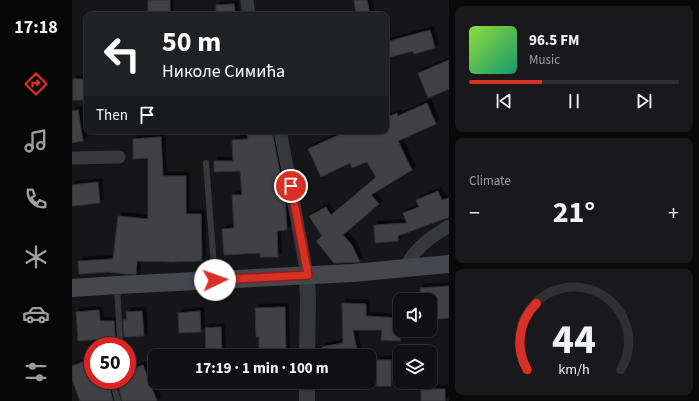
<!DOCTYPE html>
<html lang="en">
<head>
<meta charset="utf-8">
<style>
	body { margin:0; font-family:"Source Sans 3",sans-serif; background:#19191b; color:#f1f3f6; height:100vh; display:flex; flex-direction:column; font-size:15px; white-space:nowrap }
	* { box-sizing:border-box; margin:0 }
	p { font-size:13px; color:#9c9d9f }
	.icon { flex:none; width:22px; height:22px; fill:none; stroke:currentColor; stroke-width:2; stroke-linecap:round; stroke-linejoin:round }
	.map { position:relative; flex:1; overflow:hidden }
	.sheet { display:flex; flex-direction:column; gap:6px; padding:6px; background:#09090a; width:250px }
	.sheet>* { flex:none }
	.banner { position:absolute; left:12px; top:12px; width:305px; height:122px; border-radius:8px; box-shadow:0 1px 3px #0004,0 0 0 1px #303032; background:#202124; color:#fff; overflow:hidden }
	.buttons { position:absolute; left:321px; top:293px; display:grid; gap:8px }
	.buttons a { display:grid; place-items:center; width:44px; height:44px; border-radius:8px; background:#101012; box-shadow:0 1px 3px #0004,0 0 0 1px #303032; font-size:20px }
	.speed { position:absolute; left:12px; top:337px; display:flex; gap:8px; font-size:20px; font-weight:700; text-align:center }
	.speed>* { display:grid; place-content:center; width:52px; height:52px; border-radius:50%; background:#101012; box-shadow:0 1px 3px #0004,0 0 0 1px #303032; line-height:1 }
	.speed .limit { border:6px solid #d22; background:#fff; color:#111 }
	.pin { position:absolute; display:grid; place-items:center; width:34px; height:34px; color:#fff; margin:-17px; border:2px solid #fff; border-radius:50%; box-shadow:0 1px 4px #0007 }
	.me { position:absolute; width:44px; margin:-22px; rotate:87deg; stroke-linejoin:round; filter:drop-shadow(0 0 3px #0008) }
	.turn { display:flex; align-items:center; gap:14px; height:84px; padding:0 12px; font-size:18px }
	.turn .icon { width:52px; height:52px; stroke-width:2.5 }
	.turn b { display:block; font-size:28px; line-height:34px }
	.then { display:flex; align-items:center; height:38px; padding:0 12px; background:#0003; gap:8px; font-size:15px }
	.big { font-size:30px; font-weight:700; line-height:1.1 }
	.sheet .card { flex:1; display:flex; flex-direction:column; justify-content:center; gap:6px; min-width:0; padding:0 14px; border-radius:8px; background:#19191b }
	.sheet .dial { align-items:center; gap:0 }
	.dial svg { height:104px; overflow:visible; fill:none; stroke:#303032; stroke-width:7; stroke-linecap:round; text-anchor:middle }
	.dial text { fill:#f1f3f6; stroke:none }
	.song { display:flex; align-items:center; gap:12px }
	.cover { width:48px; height:48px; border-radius:6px; background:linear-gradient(135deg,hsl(90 70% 55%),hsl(160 70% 35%)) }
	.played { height:4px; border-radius:2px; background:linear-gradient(90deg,#d93025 35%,#303032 35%) }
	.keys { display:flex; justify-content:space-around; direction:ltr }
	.heat { display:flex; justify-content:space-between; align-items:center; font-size:22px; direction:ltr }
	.trip { position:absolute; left:76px; top:349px; width:228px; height:40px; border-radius:8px; background:#101012; box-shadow:0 1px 3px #0004,0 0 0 1px #303032; font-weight:700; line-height:40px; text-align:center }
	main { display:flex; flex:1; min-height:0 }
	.menu { display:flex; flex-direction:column; width:72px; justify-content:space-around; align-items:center; background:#060607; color:#9c9d9f }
	.menu .icon { width:28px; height:28px }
	.menu .current { color:#d93025 }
	.menu b { font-size:18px; color:#f1f3f6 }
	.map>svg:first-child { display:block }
	.building { fill:#404145; stroke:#303034; filter:url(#shadow) }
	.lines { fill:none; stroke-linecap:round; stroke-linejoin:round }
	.service { stroke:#37383d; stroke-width:6 }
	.minor { stroke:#37383d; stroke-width:13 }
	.tertiary { stroke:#37383d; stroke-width:16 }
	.secondary { stroke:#45474d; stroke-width:18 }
	.route-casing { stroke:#8d1f18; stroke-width:10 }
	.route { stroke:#d93025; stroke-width:7 }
</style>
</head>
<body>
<main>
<nav class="menu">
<b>17:18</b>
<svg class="icon current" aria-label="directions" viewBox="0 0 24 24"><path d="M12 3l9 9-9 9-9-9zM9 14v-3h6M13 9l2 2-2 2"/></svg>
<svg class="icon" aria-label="music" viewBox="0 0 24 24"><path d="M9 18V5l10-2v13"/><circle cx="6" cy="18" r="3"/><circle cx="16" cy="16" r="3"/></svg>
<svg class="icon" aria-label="phone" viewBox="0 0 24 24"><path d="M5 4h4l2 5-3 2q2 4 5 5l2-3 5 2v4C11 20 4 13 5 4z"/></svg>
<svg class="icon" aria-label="climate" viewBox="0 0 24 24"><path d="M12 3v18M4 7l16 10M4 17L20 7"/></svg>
<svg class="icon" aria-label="car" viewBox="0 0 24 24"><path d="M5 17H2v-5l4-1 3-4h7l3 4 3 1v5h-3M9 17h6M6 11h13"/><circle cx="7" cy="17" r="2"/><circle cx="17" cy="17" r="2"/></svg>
<svg class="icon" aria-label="filters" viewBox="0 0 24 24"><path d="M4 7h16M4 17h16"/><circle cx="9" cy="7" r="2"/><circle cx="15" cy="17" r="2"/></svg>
</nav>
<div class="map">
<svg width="377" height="401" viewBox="0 0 377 401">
	<defs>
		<filter id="shadow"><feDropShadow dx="3.5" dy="-3.5" stdDeviation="0" flood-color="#0009"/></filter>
	</defs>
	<rect width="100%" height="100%" fill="#161618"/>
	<g class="building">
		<rect x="76" y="0" width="22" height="15"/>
		<polygon points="282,0 295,0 298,15 284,15"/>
		<polygon points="162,4 163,15 144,15 144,5"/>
		<polygon points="358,30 363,48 342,54 341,51 314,58 314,42"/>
		<polygon points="377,60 377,89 356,98 346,73"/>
		<rect x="1" y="79" width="14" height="21"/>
		<polygon points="355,103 364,124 326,141 340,170 299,195 307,204 271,235 280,245 288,262 262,263 244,241 250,236 237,216 254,207 259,215 304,177 295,162 280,168 278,163 249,177 236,149 275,131 314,131 314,118 325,113 326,116"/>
		<polygon points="6,110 11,141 0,143 0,111"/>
		<polygon points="175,131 200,131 213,199 215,230 205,231 206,257 188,257 188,253 152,255 150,229 162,228 160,195 170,195 168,171 142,172 142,161 161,161 160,140 176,139"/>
		<polygon points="89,137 91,176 114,176 114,214 129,214 130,261 100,262 65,261 64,274 53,274 36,272 7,274 6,261 41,259 46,216 76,219 76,158 61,159 61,139"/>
		<polygon points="26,182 28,203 0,206 0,185"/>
		<polygon points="366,191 370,200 377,198 377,217 326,236 326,241 303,243 302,225 335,223 331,213 347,207 344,200"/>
		<polygon points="377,286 377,318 358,320 358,300 349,300 348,288"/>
		<polygon points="270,303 294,304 294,316 328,318 328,330 329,330 328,341 309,340 310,330 281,330 286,356 251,356 250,347 271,343"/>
		<polygon points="213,307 214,356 187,356 187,337 184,337 183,308"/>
		<polygon points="27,310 28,321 42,321 43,338 6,341 4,312"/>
		<polygon points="70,311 72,336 52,337 51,320 55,320 54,312"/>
		<polygon points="128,311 129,332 107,333 106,313"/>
		<polygon points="149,327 150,356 134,356 133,328"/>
		<polygon points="21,358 21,380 36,380 37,386 41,401 8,401 0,379 0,366"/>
		<rect x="304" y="360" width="15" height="26"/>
		<polygon points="71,365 85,401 50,401 46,384 46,380 55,380 55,371"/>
		<rect x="349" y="389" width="24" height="12"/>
	</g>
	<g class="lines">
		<g class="service">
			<polyline points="134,163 143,279"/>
			<polyline points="45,286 48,341 48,346"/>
			<polyline points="41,380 41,385 46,401"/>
		</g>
		<g class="minor">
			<polyline points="175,0 177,15"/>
			<polyline points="208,131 216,171 235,275"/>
			<polyline points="0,158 47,157"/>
			<path d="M333,269C335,264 338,259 341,255C351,242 364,234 377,226"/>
		</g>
		<g class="tertiary">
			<polyline points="235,356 236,300 235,275"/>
			<polyline points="235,382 235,401"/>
		</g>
		<polyline class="secondary" points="0,288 45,285 281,273 377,264"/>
	</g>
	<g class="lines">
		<g class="route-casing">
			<polyline id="route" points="143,280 236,275 219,186"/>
		</g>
		<use href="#route" class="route"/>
	</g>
</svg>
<div class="buttons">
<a><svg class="icon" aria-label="sound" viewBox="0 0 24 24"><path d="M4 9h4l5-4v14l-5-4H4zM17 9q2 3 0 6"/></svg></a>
<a><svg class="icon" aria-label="layers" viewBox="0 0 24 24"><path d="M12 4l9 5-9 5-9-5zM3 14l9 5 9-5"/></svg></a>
</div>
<div class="speed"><div class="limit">50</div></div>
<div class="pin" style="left:219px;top:186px;background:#d93025"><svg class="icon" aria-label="arrive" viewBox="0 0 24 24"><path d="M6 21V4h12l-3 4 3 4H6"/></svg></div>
<svg class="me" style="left:143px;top:280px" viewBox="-20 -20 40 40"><circle r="19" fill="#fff"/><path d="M0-13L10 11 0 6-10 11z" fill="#d93025"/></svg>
<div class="trip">17:19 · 1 min · 100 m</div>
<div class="banner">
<div class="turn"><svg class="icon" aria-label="left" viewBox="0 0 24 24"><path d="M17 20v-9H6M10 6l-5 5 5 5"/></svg><div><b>50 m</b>Николе Симића</div></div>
<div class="then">Then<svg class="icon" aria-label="arrive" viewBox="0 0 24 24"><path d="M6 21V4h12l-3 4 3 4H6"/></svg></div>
</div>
</div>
<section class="sheet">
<div class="card">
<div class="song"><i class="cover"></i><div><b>96.5 FM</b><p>Music</p></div></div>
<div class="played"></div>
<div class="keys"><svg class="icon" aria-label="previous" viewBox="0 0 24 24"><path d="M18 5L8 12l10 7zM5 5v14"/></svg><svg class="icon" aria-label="pause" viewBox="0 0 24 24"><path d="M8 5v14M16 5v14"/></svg><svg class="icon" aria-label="next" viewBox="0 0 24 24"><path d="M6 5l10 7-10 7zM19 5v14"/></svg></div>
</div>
<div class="card"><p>Climate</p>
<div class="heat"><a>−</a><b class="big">21°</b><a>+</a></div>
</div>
<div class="card dial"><svg viewBox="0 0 100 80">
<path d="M14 69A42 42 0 1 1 86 69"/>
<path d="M14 69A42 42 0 0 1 21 18" stroke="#d93025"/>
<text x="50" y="56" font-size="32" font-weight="700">44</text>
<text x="50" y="72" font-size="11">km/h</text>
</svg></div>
</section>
</main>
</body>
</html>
